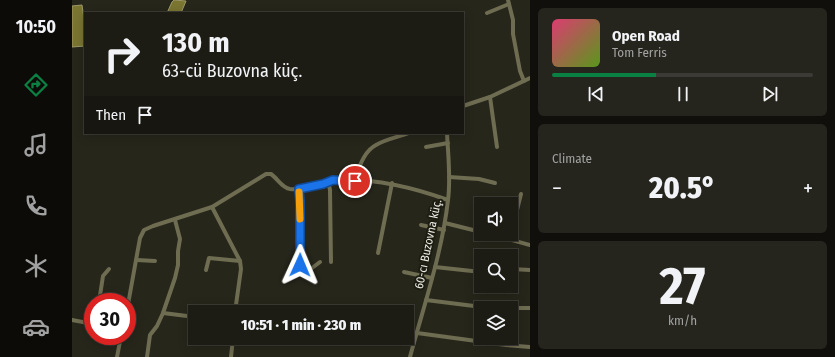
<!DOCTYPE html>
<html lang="en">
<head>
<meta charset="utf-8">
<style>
	body { margin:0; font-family:"Fira Sans Condensed",sans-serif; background:#25251d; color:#f1f3f6; height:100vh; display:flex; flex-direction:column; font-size:15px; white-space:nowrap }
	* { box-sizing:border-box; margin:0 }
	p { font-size:13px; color:#a0a1a0 }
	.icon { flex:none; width:22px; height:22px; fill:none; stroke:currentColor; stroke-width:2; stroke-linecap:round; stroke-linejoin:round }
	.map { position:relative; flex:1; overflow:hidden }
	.side { display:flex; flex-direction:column; gap:8px; padding:8px; background:#100f0b; width:305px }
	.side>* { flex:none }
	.guide { position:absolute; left:12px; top:12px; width:380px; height:122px; border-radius:0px; box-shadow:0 2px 10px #0003,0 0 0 1px #3b3a34; background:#1d1c14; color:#f1f3f6; overflow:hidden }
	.controls { position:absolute; left:402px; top:197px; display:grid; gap:8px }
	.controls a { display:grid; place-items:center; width:44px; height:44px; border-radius:0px; background:#1d1c14; box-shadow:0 2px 10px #0003,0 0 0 1px #3b3a34; font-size:20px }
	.speed { position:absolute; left:12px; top:293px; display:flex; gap:8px; font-size:20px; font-weight:700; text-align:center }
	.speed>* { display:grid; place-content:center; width:52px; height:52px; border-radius:50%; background:#1d1c14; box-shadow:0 2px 10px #0003,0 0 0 1px #3b3a34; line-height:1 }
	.speed .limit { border:6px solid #d22; background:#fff; color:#111 }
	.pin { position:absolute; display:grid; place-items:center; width:34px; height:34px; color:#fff; margin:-17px; border:2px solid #fff; border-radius:50%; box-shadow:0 1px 4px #0007 }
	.me { position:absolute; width:44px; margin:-22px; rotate:1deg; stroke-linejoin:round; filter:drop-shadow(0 0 3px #0008) }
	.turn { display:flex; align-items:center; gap:14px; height:84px; padding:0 12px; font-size:18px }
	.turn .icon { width:52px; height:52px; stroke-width:2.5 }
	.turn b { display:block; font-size:28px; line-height:34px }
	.then { display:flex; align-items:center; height:38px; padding:0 12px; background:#0003; gap:8px; font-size:15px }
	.big { font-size:30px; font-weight:800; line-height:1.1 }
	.side .widget { flex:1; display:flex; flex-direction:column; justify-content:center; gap:6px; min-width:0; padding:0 14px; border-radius:6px; background:#25251d }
	.side .dial { align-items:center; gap:0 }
	.dial b { font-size:52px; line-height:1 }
	.song { display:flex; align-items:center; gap:12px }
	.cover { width:48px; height:48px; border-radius:6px; background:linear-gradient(135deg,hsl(340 70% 55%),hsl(90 70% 35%)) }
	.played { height:4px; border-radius:2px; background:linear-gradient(90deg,#0b8043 40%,#3b3a34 40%) }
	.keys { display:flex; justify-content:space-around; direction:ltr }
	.heat { display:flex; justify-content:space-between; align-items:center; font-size:22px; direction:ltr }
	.trip { position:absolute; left:116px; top:305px; width:226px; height:40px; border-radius:0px; background:#1d1c14; box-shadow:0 2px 10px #0003,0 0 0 1px #3b3a34; font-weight:800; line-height:40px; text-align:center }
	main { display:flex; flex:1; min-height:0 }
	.menu { display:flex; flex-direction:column; width:72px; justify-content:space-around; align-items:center; background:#0c0b08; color:#a0a1a0 }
	.menu .icon { width:28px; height:28px }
	.menu .current { color:#0b8043 }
	.menu b { font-size:18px; color:#f1f3f6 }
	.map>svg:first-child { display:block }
	.water { fill:#7a7531; stroke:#9d9968 }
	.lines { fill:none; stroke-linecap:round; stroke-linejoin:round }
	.minor { stroke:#6e6c51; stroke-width:4 }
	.route-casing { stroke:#114b97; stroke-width:10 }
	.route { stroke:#1a73e8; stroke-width:7 }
	.slow { stroke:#f59e0b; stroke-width:7 }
	.labels { text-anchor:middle; stroke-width:4; stroke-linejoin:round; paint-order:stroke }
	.street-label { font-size:12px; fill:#eeeee7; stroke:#1d1d12 }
</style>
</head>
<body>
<main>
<nav class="menu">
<b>10:50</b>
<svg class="icon current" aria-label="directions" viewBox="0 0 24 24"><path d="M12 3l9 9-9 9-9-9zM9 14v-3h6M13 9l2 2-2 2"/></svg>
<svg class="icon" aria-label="music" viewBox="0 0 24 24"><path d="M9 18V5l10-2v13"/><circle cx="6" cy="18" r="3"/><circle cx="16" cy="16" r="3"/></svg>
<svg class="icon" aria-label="phone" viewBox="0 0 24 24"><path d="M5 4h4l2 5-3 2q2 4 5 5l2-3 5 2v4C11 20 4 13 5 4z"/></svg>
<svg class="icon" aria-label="climate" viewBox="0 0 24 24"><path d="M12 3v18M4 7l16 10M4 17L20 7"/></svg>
<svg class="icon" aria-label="car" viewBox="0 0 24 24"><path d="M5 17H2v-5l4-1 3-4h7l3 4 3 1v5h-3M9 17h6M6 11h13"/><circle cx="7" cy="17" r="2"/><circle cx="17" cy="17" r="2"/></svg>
</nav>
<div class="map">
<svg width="458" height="357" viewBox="0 0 458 357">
	<rect width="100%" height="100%" fill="#27261b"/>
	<g class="water">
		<polygon points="102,0 114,1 109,13 95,13 100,2"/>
		<polygon points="10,5 13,26 13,46 0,47 0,6"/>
	</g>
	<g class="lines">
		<g class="minor">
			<polyline points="436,0 441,20 441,34 448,71 452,81"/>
			<polyline points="415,13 437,4"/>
			<polyline points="418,97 425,147"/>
			<polyline points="391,106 418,97 458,78"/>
			<polyline points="354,147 376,143"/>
			<polyline points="377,177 407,179 423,183"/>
			<polyline points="256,181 258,190 259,262"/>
			<path d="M283,181C286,169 292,151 304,145C314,139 327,137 337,133"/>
			<polyline points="227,189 228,201 228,265 230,268 240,268 248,262"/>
			<polyline points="140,207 168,261 169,269 163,312"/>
			<polyline points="373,223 409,232"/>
			<polyline points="349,225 372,230"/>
			<polyline points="418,234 458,245"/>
			<polyline points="439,234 449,194"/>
			<polyline points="306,253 320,183"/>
			<polyline points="65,260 83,261"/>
			<polyline points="363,267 409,272"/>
			<polyline points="439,269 458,270"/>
			<polyline points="134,270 137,258 168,261"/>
			<polyline points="332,272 360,278"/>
			<polyline points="354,300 402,306 438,308"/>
			<polyline points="27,302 31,276 37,269"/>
			<polyline points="439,308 458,308"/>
			<path d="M55,310L68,238L72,230L81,226L140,207L194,174H199C206,179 210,188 218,189C228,190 242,186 251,183C255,182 258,180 263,180C302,178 340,187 376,200"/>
			<polyline points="91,313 123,317"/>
			<polyline points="0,320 21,324"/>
			<polyline points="345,333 434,345 458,347"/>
			<polyline points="45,357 49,336"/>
			<polyline points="75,357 78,335 85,326 91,313 103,278 106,265 106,251 108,239 103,220"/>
			<polyline points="159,357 161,338"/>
			<path d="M338,357C352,305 370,253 376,200C379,178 376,155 375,133"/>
		</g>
	</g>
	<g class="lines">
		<g class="route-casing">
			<polyline id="route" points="228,265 228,201 227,189 251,184 261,180 283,181"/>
		</g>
		<use href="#route" class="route"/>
		<polyline class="slow" points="227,192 228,219"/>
	</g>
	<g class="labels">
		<g class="street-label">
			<text transform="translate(356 244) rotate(-78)" y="4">60-cı Buzovna küç.</text>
		</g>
	</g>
</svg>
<div class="controls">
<a><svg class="icon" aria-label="sound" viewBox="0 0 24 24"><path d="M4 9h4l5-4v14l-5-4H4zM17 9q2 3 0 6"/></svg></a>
<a><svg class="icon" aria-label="search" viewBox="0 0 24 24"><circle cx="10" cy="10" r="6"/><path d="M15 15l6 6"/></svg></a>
<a><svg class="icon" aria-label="layers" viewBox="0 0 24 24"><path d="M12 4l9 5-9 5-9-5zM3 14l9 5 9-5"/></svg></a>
</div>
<div class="speed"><div class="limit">30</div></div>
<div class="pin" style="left:283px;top:181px;background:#d93025"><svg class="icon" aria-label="arrive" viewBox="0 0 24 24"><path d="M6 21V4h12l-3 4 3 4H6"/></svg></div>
<svg class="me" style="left:228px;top:265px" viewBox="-20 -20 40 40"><path d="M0-17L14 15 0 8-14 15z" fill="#1a73e8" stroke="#fff" stroke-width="4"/></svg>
<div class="trip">10:51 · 1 min · 230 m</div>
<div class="guide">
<div class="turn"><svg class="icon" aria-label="right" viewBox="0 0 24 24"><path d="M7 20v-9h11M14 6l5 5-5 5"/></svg><div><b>130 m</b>63-cü Buzovna küç.</div></div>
<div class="then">Then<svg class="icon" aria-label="arrive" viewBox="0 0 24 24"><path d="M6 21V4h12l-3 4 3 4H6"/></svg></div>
</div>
</div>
<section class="side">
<div class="widget">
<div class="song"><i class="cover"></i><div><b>Open Road</b><p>Tom Ferris</p></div></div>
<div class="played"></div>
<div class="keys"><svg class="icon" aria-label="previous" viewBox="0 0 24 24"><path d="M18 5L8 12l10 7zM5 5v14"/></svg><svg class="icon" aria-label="pause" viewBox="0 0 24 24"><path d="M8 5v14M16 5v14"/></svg><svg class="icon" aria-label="next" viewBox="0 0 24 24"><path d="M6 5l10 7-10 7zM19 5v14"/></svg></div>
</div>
<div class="widget"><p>Climate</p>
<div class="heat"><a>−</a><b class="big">20.5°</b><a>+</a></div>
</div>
<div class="widget dial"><b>27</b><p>km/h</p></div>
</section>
</main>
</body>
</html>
